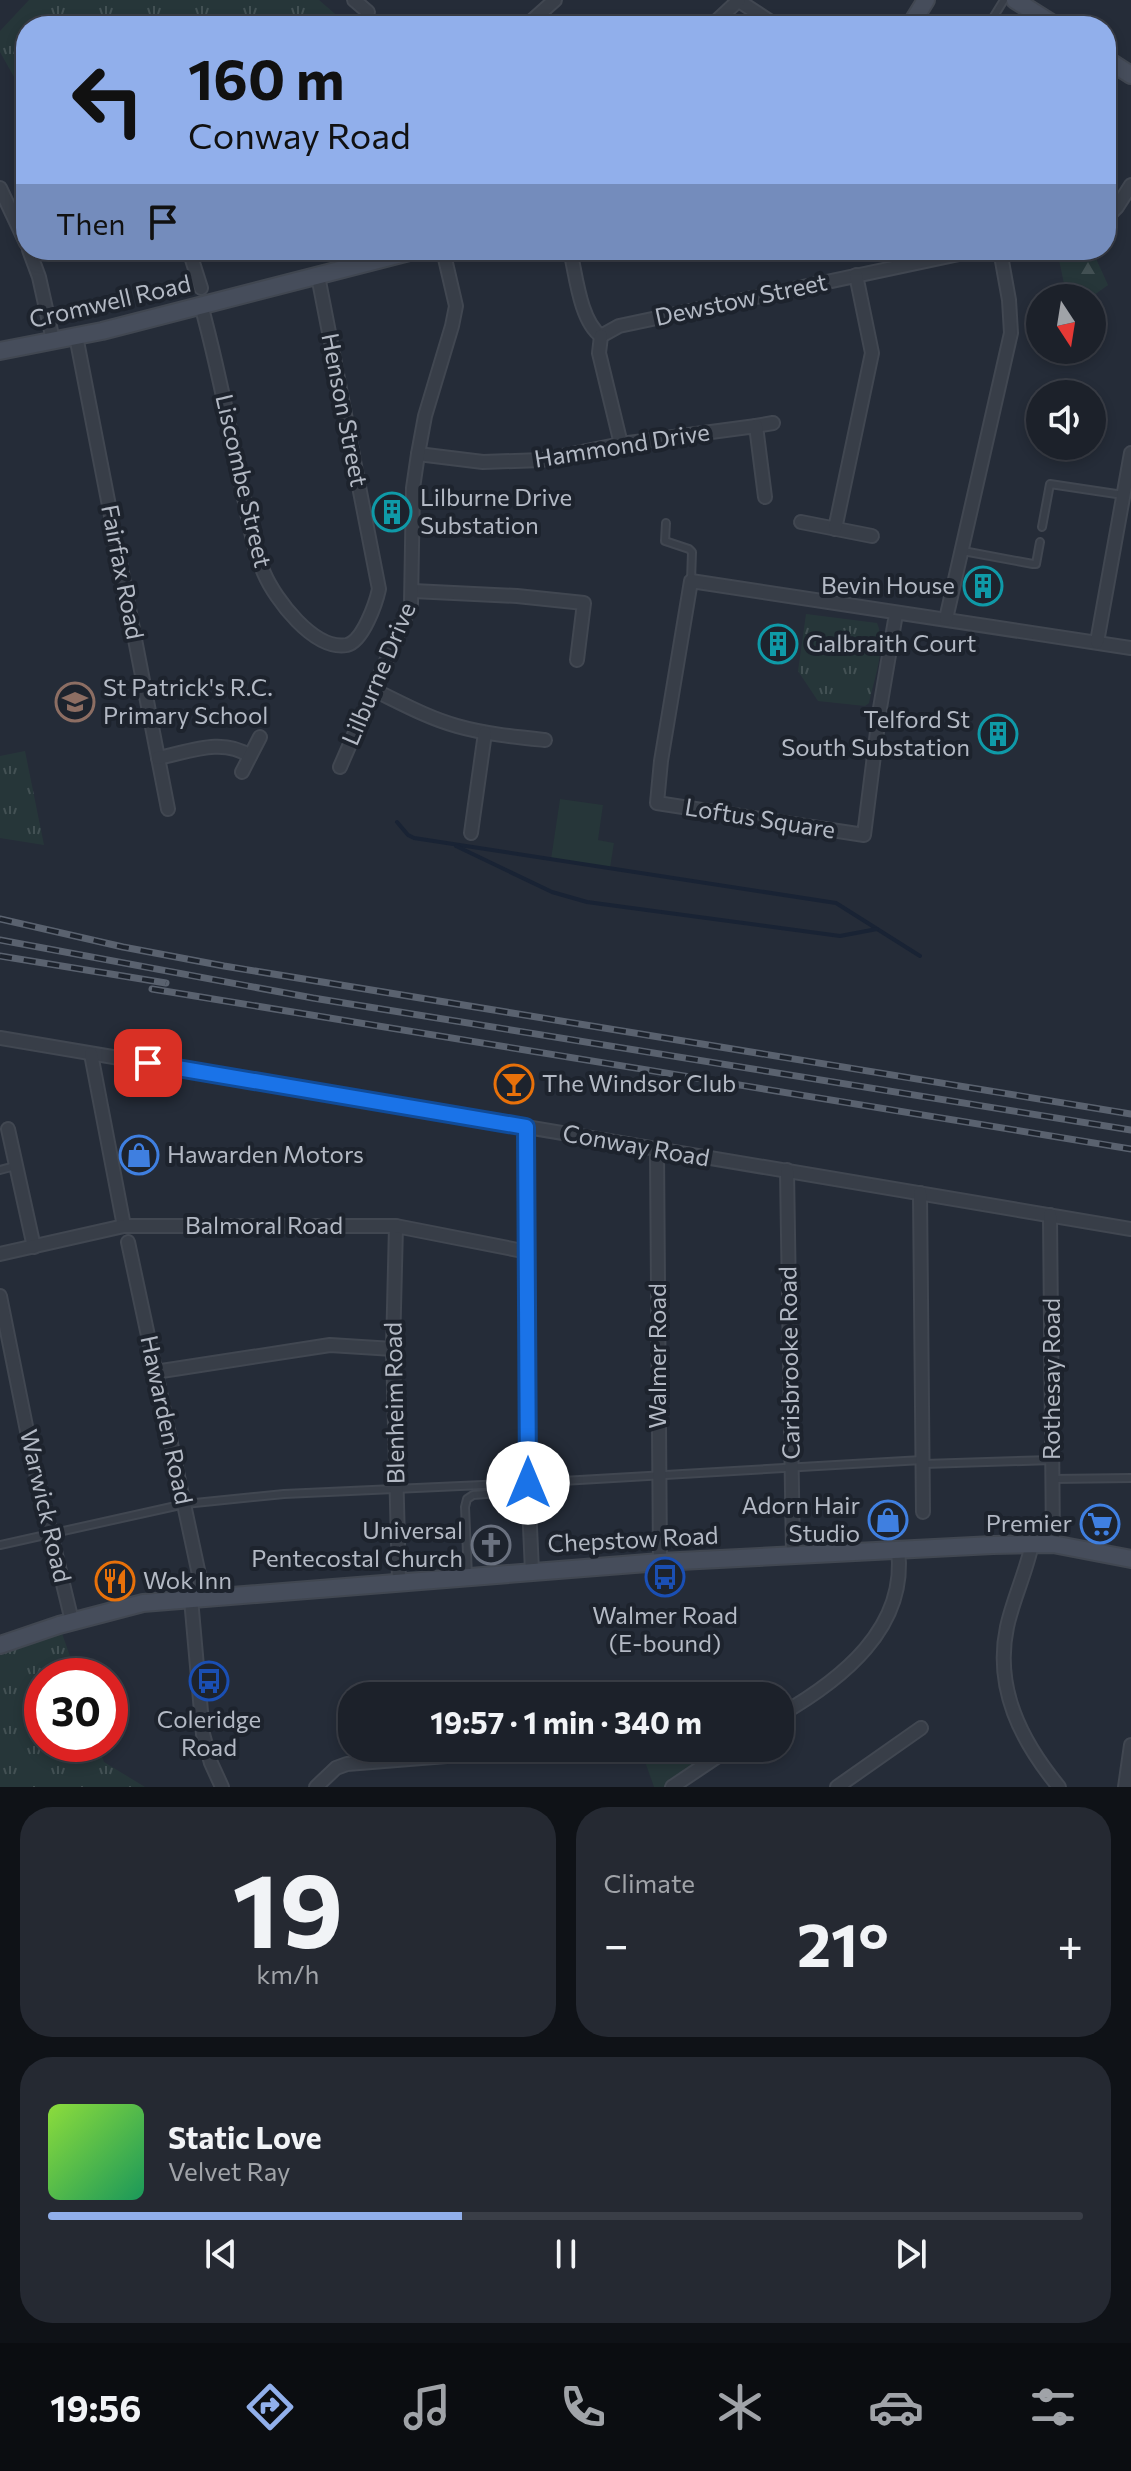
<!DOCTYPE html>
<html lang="en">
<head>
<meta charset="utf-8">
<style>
	body { margin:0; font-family:Commissioner,sans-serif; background:#252932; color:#f1f3f6; height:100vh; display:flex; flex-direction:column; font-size:30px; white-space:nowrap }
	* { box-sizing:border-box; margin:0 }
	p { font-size:26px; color:#a0a3a8 }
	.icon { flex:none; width:44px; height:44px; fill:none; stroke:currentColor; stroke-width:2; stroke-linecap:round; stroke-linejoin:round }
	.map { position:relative; height:1787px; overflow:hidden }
	.sheet { display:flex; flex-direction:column; gap:20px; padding:20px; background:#0f1217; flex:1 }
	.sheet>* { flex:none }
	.guide { position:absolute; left:16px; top:16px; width:1100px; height:244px; border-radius:32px; box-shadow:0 4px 12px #0003,0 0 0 2px #3a3e47; background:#91afeb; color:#111; overflow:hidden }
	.needle { width:52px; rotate:168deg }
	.buttons { position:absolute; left:1026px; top:284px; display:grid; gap:16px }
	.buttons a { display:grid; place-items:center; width:80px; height:80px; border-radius:50%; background:#1c212a; box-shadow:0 4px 12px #0003,0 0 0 2px #3a3e47; font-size:40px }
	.speed { position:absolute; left:24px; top:1658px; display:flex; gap:16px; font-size:40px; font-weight:700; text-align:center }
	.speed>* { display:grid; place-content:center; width:104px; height:104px; border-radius:50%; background:#1c212a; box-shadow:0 4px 12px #0003,0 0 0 2px #3a3e47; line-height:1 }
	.speed .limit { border:12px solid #d22; background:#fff; color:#111 }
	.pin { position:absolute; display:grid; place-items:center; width:68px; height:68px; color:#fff; margin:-34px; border-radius:16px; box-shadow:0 4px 12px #0006 }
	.me { position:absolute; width:88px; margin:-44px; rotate:0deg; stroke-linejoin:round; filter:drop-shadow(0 0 6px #0008) }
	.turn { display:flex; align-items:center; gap:28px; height:168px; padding:0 40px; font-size:36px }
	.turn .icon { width:104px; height:104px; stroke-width:2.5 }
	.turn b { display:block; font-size:56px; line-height:68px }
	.then { display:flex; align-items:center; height:76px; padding:0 40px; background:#0003; gap:16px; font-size:30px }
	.big { font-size:60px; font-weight:700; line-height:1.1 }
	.sheet .tile { flex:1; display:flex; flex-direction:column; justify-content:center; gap:12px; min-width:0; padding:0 28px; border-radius:32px; background:#252932 }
	.sheet .dial { align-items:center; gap:0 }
	.dial b { font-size:104px; line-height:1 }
	.song { display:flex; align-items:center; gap:24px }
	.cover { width:96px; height:96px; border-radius:12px; background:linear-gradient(135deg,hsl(90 70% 55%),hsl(150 70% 35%)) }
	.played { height:8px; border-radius:4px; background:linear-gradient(90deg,#91afeb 40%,#3a3e47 40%) }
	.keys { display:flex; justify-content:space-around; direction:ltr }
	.heat { display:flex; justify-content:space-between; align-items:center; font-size:44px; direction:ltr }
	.sheet .tiles { flex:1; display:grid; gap:20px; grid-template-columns:1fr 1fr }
	.tile:last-child { grid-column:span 2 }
	.trip { position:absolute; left:338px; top:1682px; width:456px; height:80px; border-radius:32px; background:#1c212a; box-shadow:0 4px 12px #0003,0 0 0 2px #3a3e47; font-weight:700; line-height:80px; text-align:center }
	.menu { display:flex; height:128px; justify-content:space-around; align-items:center; background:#0b0d11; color:#a0a3a8 }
	.menu .icon { width:56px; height:56px }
	.menu .on { color:#91afeb }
	.menu b { font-size:36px; color:#f1f3f6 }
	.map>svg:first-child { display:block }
	.green { fill:#263639 }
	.forest { fill:url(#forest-firs) }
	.park { fill:url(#park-tufts) }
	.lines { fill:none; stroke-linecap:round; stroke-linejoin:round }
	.stream { stroke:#192334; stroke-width:4 }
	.lane-casing { stroke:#414751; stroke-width:10 }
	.street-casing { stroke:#414751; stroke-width:16 }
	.secondary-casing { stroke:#414751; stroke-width:20 }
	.lane { stroke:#383e48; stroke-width:6 }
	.street { stroke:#383e48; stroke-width:12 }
	.secondary { stroke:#464d5b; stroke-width:16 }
	.rail-casing { stroke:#5a626f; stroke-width:7 }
	.rail { stroke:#1d232d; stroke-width:4; stroke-dasharray:12; stroke-linecap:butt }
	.route-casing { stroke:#114b97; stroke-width:20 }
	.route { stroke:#1a73e8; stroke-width:14 }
	.labels { text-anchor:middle; stroke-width:8; stroke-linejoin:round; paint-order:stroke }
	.street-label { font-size:24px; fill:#b3b9c4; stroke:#1d232d }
	.poi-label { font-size:24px; fill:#b3b9c4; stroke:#1d232d; text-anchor:start }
</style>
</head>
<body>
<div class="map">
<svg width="1131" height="1787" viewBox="0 0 1131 1787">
	<defs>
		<pattern id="forest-firs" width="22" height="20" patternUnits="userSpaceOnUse" patternTransform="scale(2)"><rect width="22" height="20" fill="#263639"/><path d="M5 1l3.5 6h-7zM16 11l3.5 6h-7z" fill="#435154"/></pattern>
		<pattern id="park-tufts" width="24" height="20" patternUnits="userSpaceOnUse" patternTransform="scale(2)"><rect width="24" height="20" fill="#263639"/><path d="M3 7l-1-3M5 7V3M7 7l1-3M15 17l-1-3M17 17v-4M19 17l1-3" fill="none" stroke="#435154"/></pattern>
	</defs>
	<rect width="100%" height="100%" fill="#252c38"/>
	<g class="green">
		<polygon points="560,799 603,805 598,840 614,843 610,868 551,859"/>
		<polygon points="640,1748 730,1748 672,1787 654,1787"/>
	</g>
	<polygon class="forest" points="1057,250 1092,250 1108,285 1090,298 1067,298"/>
	<g class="park">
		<polygon points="29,0 319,0 349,26 26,26 26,91 23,93 0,52 0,31"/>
		<path d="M806,614L877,623C887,646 874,679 869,703L865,706L818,701L798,671Z"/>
		<polygon points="25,751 44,845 0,838 0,756"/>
		<polygon points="59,1625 77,1676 42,1676 42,1744 98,1744 104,1762 145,1787 0,1787 0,1645"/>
	</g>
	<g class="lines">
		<g class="stream">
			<polyline points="397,822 408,835 414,838 836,903 920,956"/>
			<polyline points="456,846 552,892 587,902 840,936 877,929"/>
		</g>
		<g class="lane-casing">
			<g id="lane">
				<polyline points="988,26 1004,0"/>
				<polyline points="666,523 665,541 689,549 692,552 691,581"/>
				<polyline points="1042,527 1050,484 1123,495"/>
				<polyline points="963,551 1033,564 1036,564 1040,542"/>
				<polyline points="0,1170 15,1166"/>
				<polyline points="924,1464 1052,1460"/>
				<polyline points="1053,1479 1131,1478"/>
				<polyline points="0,1545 185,1504 284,1494 528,1483 922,1460"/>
				<polyline points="468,1576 465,1507 467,1499 473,1495 528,1491"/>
			</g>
		</g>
		<g class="street-casing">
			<g id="street">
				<polyline points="354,0 368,12"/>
				<polyline points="739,1 777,26"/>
				<polyline points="526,26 555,0"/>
				<polyline points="711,26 739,0"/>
				<polyline points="0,188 26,243"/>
				<polyline points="1106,218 1117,207 1131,185"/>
				<polyline points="29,250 39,277 53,340"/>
				<polyline points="189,250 201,288"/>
				<path d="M570,250C576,275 580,321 601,336"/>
				<path d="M201,305C217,362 228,420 240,478C247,510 251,543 264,573C275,599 314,651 347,645C363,641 376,603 379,589L318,276"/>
				<polyline points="76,336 168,809"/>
				<polyline points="601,336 619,326 978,250"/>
				<polyline points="601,336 599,353 621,444"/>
				<polyline points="756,426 773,423"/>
				<polyline points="418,454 483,462 542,460 621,444 756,426 765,497"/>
				<polyline points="801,522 872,536"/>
				<polyline points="835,529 872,353 856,275"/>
				<polyline points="413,591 517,596 584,603 577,660"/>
				<polyline points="896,614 880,708 864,835 657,803 661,761 691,581 1131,648"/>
				<polyline points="946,619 1011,333 1009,300 1000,250"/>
				<polyline points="1097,642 1131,453"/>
				<path d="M374,690C401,703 428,718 457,726C485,734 516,737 545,740"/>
				<path d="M158,758C189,752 222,737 250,756"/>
				<polyline points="340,767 411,604 413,488 418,454 425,416 452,326 456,306 443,250"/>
				<polyline points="242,772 260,737"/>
				<polyline points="471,833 485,733"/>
				<polyline points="0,1038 1131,1229"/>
				<polyline points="91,1054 124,1226"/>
				<polyline points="526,1127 528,1483 532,1571"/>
				<polyline points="8,1129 34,1247"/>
				<polyline points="657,1150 660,1562"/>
				<polyline points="787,1170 793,1555"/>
				<polyline points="920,1193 923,1512"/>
				<polyline points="1050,1215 1053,1544"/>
				<polyline points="396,1226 393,1349 399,1581"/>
				<polyline points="128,1242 204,1598"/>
				<polyline points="0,1254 124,1226 396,1226 528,1252"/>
				<polyline points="0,1296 32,1456 72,1621"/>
				<polyline points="155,1372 330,1345 393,1349"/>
				<path d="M1032,1544C1026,1573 1013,1599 1007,1627C994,1688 1021,1741 1059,1787"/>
				<polyline points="191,1599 203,1734 211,1763 222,1787"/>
				<path d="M780,1715C841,1680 908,1628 898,1550"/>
				<polyline points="316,1787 336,1768 347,1764 547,1748"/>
				<polyline points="672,1787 730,1748"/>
				<polyline points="837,1787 921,1728"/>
				<polyline points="1125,1787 1131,1745"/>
			</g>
		</g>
		<g class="secondary-casing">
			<g id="secondary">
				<polyline points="1015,0 1056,26"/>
				<polyline points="910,26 926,0"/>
				<polyline points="1106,59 1131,75"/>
				<polyline points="0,351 102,331 417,250"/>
				<polyline points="0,1645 59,1625 143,1603 660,1562 993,1545 1053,1544 1131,1559"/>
			</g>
		</g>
		<use href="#lane" class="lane"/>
		<use href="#street" class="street"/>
		<use href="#secondary" class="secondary"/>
		<g class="rail-casing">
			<g id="rail">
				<polyline points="0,919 123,947 224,966 1131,1114"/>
				<polyline points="0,940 313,998 1131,1130"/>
				<polyline points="0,956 166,983"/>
				<polyline points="152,989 1131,1149"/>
			</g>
		</g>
		<use href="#rail" class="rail"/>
	</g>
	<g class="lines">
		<g class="route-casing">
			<polyline id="route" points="148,1063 526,1127 528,1483"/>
		</g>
		<use href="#route" class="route"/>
	</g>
	<defs>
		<g id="building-ring" transform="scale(2)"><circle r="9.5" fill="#1d232d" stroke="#0f9aa8" stroke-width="1.5"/><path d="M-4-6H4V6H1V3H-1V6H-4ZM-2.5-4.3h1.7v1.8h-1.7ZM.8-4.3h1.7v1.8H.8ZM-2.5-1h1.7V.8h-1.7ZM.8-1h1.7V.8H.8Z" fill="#0f9aa8"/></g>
		<g id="school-ring" transform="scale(2)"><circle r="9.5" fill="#1d232d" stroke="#8d6e63" stroke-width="1.5"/><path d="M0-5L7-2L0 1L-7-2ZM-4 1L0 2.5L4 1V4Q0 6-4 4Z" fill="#8d6e63"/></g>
		<g id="bar-ring" transform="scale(2)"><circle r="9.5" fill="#1d232d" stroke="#e8710a" stroke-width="1.5"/><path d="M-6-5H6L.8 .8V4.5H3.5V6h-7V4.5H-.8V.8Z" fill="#e8710a"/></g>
		<g id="shop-ring" transform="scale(2)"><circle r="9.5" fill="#1d232d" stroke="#3f7fe0" stroke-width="1.5"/><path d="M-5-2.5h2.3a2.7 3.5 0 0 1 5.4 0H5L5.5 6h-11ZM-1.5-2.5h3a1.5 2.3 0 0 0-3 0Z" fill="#3f7fe0"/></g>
		<g id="supermarket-ring" transform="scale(2)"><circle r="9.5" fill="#1d232d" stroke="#3f7fe0" stroke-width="1.5"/><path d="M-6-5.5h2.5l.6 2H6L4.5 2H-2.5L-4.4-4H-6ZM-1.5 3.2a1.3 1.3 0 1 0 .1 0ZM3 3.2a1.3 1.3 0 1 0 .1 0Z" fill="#3f7fe0"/></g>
		<g id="church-ring" transform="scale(2)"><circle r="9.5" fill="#1d232d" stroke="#6b7280" stroke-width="1.5"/><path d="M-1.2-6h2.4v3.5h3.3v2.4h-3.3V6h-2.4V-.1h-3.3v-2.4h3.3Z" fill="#6b7280"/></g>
		<g id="bus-ring" transform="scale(2)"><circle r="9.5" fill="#1d232d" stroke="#1a4fb4" stroke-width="1.5"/><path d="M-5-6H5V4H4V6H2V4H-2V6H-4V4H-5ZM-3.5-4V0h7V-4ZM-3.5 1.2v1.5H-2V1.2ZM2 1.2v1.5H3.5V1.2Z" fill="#1a4fb4"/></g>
		<g id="restaurant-ring" transform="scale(2)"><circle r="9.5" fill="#1d232d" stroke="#e8710a" stroke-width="1.5"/><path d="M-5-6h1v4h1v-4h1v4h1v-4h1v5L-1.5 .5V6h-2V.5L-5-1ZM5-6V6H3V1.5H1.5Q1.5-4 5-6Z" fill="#e8710a"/></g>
	</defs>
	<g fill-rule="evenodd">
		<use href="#building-ring" x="392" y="512"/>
		<use href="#building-ring" x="983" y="586"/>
		<use href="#building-ring" x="778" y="644"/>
		<use href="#school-ring" x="75" y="702"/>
		<use href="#building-ring" x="998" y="734"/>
		<use href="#bar-ring" x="514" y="1084"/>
		<use href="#shop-ring" x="139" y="1155"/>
		<use href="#shop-ring" x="888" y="1520"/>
		<use href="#supermarket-ring" x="1100" y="1524"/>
		<use href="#church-ring" x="491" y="1545"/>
		<use href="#bus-ring" x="665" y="1577"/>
		<use href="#restaurant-ring" x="115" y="1581"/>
		<use href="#bus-ring" x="209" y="1681"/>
	</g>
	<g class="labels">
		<g class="street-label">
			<text transform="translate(741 300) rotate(-12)" y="8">Dewstow Street</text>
			<text transform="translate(110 302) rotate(-13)" y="8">Cromwell Road</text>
			<text transform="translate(344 410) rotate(79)" y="8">Henson Street</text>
			<text transform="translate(622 446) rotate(-9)" y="8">Hammond Drive</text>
			<text transform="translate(243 481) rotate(77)" y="8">Liscombe Street</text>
			<text transform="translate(122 572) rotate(79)" y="8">Fairfax Road</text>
			<text transform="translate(379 674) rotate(-67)" y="8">Lilburne Drive</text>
			<text transform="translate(760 819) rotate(9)" y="8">Loftus Square</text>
			<text transform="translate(636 1146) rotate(10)" y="8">Conway Road</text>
			<text x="264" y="1234">Balmoral Road</text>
			<text transform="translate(658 1356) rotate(-90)" y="8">Walmer Road</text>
			<text transform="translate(790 1363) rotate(-91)" y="8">Carisbrooke Road</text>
			<text transform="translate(1052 1379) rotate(-90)" y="8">Rothesay Road</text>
			<text transform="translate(395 1403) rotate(-91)" y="8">Blenheim Road</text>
			<text transform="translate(166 1420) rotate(78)" y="8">Hawarden Road</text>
			<text transform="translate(45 1506) rotate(77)" y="8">Warwick Road</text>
			<text transform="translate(633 1540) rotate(-3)" y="8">Chepstow Road</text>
		</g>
		<g class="poi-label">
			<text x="420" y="506">Lilburne Drive<tspan x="420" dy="28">Substation</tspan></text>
			<text x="955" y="594" text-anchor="end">Bevin House</text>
			<text x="806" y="652">Galbraith Court</text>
			<text x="103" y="696">St Patrick's R.C.<tspan x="103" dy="28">Primary School</tspan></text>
			<text x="970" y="728" text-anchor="end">Telford St<tspan x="970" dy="28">South Substation</tspan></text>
			<text x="542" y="1092">The Windsor Club</text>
			<text x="167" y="1163">Hawarden Motors</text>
			<text x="860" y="1514" text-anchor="end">Adorn Hair<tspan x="860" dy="28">Studio</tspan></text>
			<text x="1072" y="1532" text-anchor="end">Premier</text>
			<text x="463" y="1539" text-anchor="end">Universal<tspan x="463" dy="28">Pentecostal Church</tspan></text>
			<text x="143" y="1589">Wok Inn</text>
			<text x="665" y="1624" text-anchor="middle">Walmer Road<tspan x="665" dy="28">(E-bound)</tspan></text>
			<text x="209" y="1728" text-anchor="middle">Coleridge<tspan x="209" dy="28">Road</tspan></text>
		</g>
	</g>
</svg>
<div class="buttons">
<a><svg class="needle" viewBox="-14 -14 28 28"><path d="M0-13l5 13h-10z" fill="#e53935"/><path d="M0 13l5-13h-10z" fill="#a0a3a8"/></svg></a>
<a><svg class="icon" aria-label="sound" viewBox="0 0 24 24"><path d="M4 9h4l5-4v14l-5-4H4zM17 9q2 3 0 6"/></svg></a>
</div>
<div class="speed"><div class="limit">30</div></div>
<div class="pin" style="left:148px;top:1063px;background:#d93025"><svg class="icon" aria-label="arrive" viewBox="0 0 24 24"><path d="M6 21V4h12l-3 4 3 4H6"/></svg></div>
<svg class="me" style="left:528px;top:1483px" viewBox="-20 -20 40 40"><circle r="19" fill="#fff"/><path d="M0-13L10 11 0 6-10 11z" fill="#1a73e8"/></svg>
<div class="trip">19:57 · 1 min · 340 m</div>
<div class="guide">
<div class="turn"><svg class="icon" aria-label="left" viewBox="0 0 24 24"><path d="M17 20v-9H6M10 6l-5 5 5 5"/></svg><div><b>160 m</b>Conway Road</div></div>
<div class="then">Then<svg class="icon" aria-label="arrive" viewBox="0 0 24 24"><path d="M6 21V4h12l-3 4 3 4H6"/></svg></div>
</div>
</div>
<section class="sheet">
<div class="tiles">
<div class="tile dial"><b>19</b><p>km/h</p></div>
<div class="tile"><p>Climate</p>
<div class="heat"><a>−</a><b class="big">21°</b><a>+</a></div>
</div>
<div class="tile">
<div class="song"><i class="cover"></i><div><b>Static Love</b><p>Velvet Ray</p></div></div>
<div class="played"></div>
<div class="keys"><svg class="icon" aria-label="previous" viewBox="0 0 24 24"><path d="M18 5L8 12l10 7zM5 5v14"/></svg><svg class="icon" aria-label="pause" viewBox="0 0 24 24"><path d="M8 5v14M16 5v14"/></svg><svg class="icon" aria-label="next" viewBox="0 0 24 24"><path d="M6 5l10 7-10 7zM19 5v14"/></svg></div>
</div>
</div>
</section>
<nav class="menu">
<b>19:56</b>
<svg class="icon on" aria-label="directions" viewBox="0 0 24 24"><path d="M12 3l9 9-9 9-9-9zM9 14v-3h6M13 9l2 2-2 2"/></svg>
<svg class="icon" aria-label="music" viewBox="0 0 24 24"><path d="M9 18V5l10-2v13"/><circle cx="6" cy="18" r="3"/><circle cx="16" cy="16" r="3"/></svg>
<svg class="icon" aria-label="phone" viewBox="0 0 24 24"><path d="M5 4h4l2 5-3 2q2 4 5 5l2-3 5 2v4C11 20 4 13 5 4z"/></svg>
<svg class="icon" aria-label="climate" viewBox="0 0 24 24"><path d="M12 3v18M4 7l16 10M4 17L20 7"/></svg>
<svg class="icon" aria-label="car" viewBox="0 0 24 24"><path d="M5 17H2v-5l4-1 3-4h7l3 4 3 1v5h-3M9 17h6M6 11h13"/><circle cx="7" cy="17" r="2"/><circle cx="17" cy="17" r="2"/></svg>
<svg class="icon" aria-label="filters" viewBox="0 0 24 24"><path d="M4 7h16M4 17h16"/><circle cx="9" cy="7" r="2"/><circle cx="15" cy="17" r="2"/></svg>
</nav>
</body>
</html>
